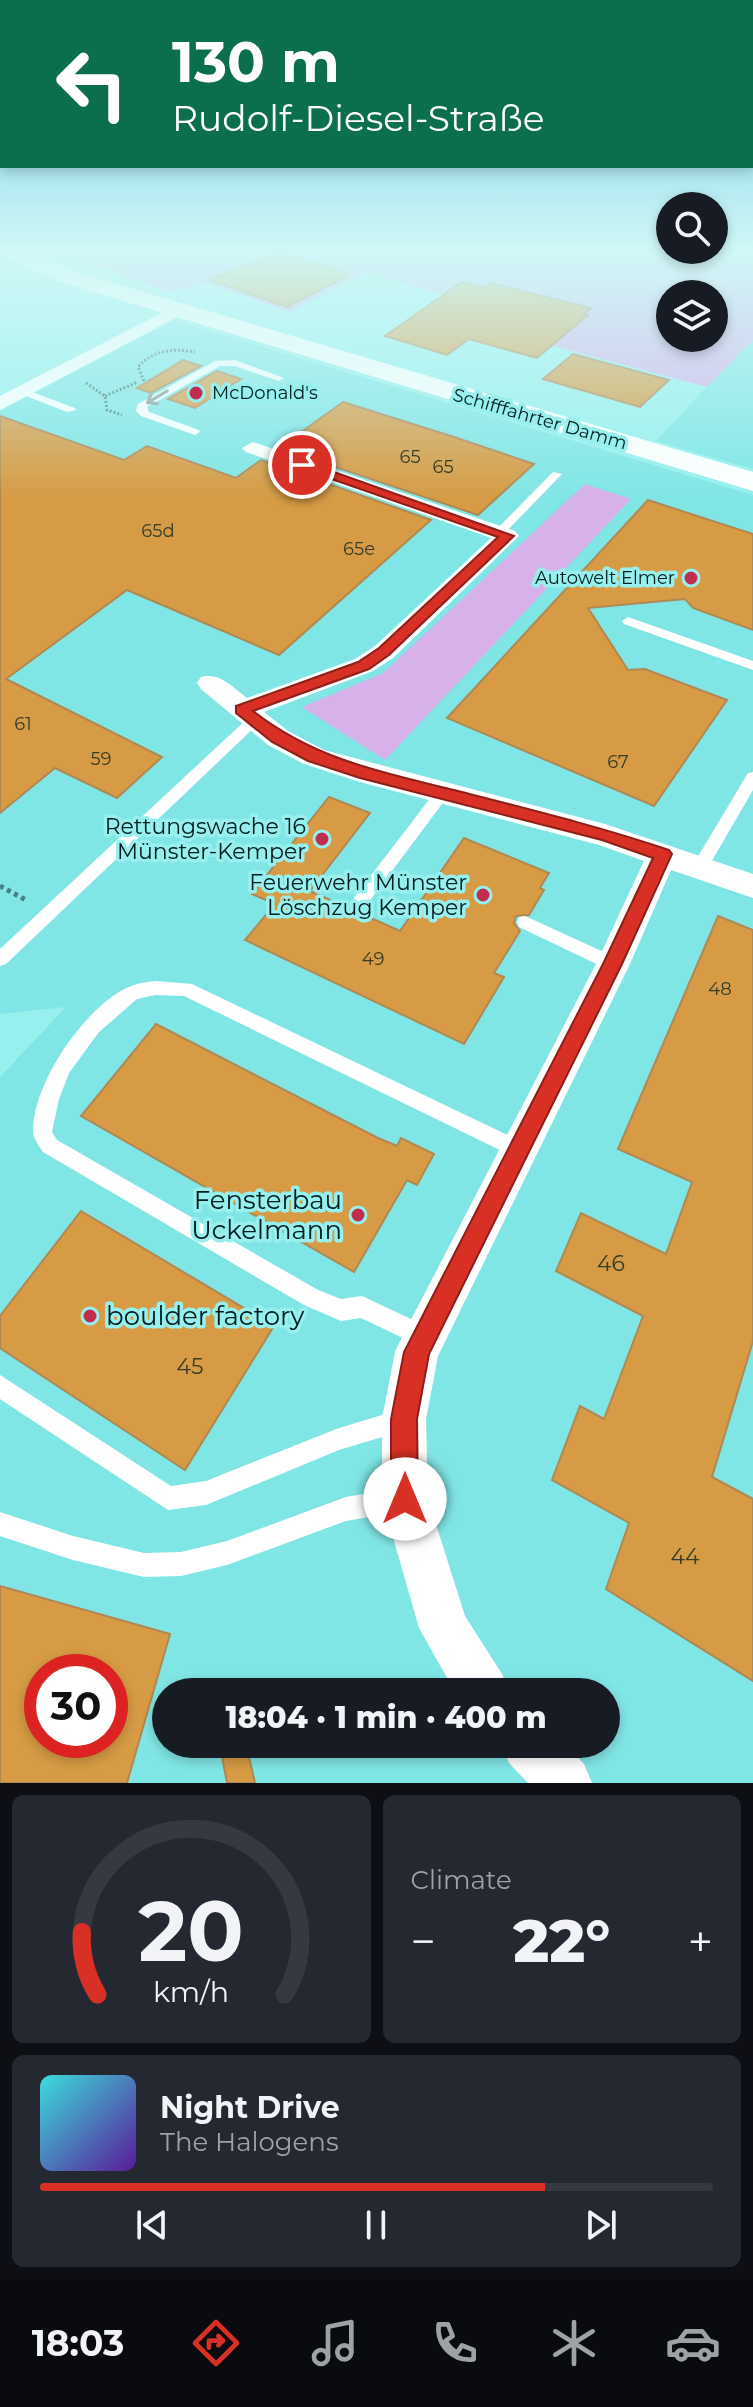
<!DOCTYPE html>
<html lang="en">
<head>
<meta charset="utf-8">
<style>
	body { margin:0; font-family:Montserrat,sans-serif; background:#242831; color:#f1f3f6; height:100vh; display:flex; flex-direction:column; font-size:30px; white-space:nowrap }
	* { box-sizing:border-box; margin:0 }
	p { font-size:26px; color:#9ea1a6 }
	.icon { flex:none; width:44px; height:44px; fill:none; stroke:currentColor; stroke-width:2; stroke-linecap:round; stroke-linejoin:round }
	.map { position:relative; height:1783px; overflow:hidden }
	.drawer { display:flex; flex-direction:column; gap:12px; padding:12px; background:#0d0f14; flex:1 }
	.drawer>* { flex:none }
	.banner { position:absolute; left:0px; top:0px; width:754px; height:168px; box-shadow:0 4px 12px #0003; background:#0b6e4f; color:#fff; overflow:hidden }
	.buttons { position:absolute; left:656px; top:192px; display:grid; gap:16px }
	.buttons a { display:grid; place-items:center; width:72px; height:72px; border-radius:50%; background:#171b24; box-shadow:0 4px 12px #0003; font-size:40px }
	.speed { position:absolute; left:24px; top:1654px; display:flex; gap:16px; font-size:40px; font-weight:700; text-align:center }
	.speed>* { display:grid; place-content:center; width:104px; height:104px; border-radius:50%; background:#171b24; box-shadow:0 4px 12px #0003; line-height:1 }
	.speed .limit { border:12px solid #d22; background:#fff; color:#111 }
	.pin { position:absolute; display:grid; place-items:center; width:68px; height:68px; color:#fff; margin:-34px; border:4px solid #fff; border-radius:50%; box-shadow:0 2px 8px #0007 }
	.me { position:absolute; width:88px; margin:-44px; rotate:0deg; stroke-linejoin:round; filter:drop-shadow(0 0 6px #0008) }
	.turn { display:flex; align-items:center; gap:28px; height:168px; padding:0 40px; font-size:36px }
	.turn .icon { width:104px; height:104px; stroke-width:2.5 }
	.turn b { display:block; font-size:56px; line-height:68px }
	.big { font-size:60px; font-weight:800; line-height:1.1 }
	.drawer .tile { flex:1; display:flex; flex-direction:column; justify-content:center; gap:12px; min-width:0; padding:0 28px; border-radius:12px; background:#242831 }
	.drawer .dial { align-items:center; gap:0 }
	.dial svg { height:208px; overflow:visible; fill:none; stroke:#363941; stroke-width:7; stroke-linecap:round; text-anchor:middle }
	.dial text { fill:#f1f3f6; stroke:none }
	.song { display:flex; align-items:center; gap:24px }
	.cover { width:96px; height:96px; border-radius:12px; background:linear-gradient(135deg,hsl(180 70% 55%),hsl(270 70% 35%)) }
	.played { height:8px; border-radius:4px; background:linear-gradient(90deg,#d93025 75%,#363941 75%) }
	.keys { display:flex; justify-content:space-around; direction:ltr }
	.heat { display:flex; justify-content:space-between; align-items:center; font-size:44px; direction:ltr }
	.drawer .tiles { flex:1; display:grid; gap:12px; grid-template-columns:1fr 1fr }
	.tile:last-child { grid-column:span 2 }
	.trip { position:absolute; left:152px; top:1678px; width:468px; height:80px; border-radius:40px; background:#171b24; box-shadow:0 4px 12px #0003; font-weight:800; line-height:80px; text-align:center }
	.dock { display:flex; height:128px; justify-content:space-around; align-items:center; background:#090b0e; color:#9ea1a6 }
	.dock .icon { width:56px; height:56px }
	.dock .on { color:#d93025 }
	.dock b { font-size:36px; color:#f1f3f6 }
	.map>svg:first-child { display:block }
	.built { fill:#80e6e5; fill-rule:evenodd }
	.green { fill:#d6b1ea; fill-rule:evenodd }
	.building { fill:#d69b44; stroke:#b08853; stroke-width:2; fill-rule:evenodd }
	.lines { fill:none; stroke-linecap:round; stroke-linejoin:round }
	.path-far1 { stroke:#488180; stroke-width:3; stroke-dasharray:2 2; stroke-linecap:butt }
	.path { stroke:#488180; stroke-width:5; stroke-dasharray:4 4; stroke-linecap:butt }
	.lane { fill:#fff; fill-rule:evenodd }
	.street { fill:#fff; fill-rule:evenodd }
	.secondary { fill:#fff; fill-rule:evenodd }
	.oneway { stroke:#8d9a9a }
	.route { fill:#d93025; stroke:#8d1f18; stroke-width:2 }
	.poi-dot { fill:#bf2f4d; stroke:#97f0ee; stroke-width:3 }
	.labels { text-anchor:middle; stroke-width:7; stroke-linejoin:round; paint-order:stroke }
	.far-poi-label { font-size:18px; fill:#021e1e; stroke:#97f0ee; text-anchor:start }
	.far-street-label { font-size:18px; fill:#021e1e; stroke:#97f0ee }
	.number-label { font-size:18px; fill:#373d28 }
	.poi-label { font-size:22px; fill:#021e1e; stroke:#97f0ee; text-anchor:end }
	.near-number-label { font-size:22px; fill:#373d28 }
	.near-poi-label { font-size:26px; fill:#021e1e; stroke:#97f0ee; text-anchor:end }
</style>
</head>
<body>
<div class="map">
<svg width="753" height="1783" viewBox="0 0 753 1783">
	<rect width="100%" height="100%" fill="#97f0ee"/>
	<g class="built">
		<path d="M174,320L753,495V1783H0V1077L66,1007L0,1014V411ZM42,1672H110V1740H42ZM166,1692H606V1744H166Z"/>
		<polygon points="753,340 753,469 656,441 707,387"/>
	</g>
	<g class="green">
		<path d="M84,250H753V340L707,387L550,345L458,299L366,272L289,312L207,283L169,292L69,256ZM670,294H714V338H670Z"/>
		<polygon points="585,484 631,499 385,760 302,707 383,673"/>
	</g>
	<g class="building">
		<polygon points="278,251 348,273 343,276 346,277 287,307 210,280"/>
		<polygon points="462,282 483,288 490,283 591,308 584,314 588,315 537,358 469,339 447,355 385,336"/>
		<polygon points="573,354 669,380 640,407 543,379"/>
		<polygon points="183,360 201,366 151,393 137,388"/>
		<polygon points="217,371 241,379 195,408 168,399"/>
		<polygon points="343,402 451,436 534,464 478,515 279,448"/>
		<polygon points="0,416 124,460 147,446 236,478 261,460 431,520 279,655 127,590 6,679 162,757 117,798 55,768 0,813"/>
		<polygon points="648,500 753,534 753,630 693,608 685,599 588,608 628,670 645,669 727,700 654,806 447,718"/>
		<polygon points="329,797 370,813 310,891 400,931 464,838 549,873 540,888 544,890 529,915 516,916 514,923 520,931 494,973 504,977 464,1044 245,940 275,904 252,894"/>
		<polygon points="718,916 753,930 753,1341 712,1477 753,1499 753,1681 606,1589 629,1523 552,1480 580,1406 604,1419 643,1316 556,1271 581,1213 666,1254 692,1182 618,1149"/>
		<polygon points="156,1024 378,1138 397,1146 401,1138 434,1154 417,1185 407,1180 354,1272 81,1116"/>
		<polygon points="81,1211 274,1326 185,1470 0,1348 0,1316"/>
		<path d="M0,1586L170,1634L127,1783H0ZM42,1672H110V1740H42Z"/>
		<polygon points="236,1744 246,1744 255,1783 227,1783 221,1751"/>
	</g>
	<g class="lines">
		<g class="path-far1">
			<path d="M144,381L138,367C153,350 174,348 195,352"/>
			<polyline points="86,383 105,396 107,410 122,415"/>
			<polyline points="105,396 138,382"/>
		</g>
		<polyline class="path" points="0,886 28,901"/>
		<g class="lane">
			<polygon points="235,360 284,378 279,381 234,366 220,366 147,407 149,412 199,430 200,432 195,435 141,416 136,411 138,404 215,361"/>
			<polygon points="24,389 75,408 76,410 67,412 21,394 19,392"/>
			<polygon points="553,472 562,474 503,535 495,535 495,531"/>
			<polygon points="628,617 753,661 753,670 624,624 622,621"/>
			<polygon points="254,715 261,720 259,723 6,964 0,966 0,949 249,717"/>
			<polygon points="753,772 753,790 706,871 694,871 692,867 694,863 748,773"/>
			<polygon points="443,787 448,788 450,792 448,796 368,903 356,903 354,899 356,895 438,788"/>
			<polygon points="525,916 619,959 621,964 619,969 613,971 607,969 519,927 517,922 519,917"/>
			<path d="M155,981L192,984L526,1144L529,1150L526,1156L519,1159L512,1156L184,996L155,995L137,999L99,1032L69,1073L59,1099L52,1132L57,1140L318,1290L341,1299L362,1296L432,1329L435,1337L432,1345L424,1348L361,1318L341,1321L304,1305L43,1152C39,1146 33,1138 33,1130C34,1083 80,1016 119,992C130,985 143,982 155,981Z"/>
			<polygon points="0,1375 171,1486 206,1481 339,1428 402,1409 410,1412 413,1420 410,1428 402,1431 339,1450 206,1505 168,1510 0,1399"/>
			<polygon points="403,1487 411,1491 415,1499 411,1507 403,1511 346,1521 227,1565 181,1576 144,1577 73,1560 0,1536 0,1512 73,1536 144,1553 181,1552 227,1541 346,1497"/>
		</g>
		<g class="street">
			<polygon points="177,305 186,310 183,314 0,410 0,396"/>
			<path d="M253,442L515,531L519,536L393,658L373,671L264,712L288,731L324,750L605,824L753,874V898L671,870L630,964L438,1356L426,1419L428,1499L465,1616L502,1674L510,1692H455L419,1628L382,1499V1419L395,1352L402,1337L597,962L644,861L599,845L360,782L304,764L268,745L201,689L197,683L201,677C220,672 232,687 247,698L355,659L375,646L491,538L246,452L242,448Z"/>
			<polygon points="502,1744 565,1744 584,1764 592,1783 528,1783 509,1763"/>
		</g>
		<polygon class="secondary" points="0,250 27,250 73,271 753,472 753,491 57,281 2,255"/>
	</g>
	<defs><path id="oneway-shaft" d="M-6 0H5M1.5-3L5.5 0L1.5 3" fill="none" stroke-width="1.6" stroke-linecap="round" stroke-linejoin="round" transform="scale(2)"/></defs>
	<use class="oneway" href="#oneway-shaft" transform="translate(157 397) rotate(149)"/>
	<linearGradient id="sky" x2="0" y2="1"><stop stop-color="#63c2e0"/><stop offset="0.5" stop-color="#d0f8f7"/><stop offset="1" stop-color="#d0f8f7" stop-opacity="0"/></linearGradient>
	<rect width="753" height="499" fill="url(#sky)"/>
	<path class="route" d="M297,462H306L514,536L389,655L369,669L253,711C317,761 386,773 462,792C532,810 601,827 669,850L672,854L622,964L429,1354L417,1419L418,1499L414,1508L405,1512L395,1508L391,1499V1419L404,1352L603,964L653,858L602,840L360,778L308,761L272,742L236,713V706L358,662L379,648L498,537L297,467Z"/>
	<g class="poi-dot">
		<circle cx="196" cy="393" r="8"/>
		<circle cx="691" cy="578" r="8"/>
		<circle cx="322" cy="839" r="8"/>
		<circle cx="483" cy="895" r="8"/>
		<circle cx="358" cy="1215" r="8"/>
		<circle cx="90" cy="1316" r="8"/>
	</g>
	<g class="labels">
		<g class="far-poi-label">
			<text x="212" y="399">McDonald's</text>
			<text x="675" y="584" text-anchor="end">Autowelt Elmer</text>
		</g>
		<g class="far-street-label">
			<text transform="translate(540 419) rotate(16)" y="6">Schifffahrter Damm</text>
		</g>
		<g class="number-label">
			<text x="410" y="463">65</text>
			<text x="443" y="473">65</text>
			<text x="158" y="537">65d</text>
			<text x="359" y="555">65e</text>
			<text x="23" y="730">61</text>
			<text x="101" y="765">59</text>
			<text x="618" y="768">67</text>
			<text x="373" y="965">49</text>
			<text x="720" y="995">48</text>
		</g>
		<g class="poi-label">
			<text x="306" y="834">Rettungswache 16<tspan x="306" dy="25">Münster-Kemper</tspan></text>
			<text x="467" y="890">Feuerwehr Münster<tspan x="467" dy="25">Löschzug Kemper</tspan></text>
		</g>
		<g class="near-number-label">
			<text x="611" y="1271">46</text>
			<text x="190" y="1374">45</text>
			<text x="685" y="1564">44</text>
		</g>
		<g class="near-poi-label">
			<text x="342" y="1209">Fensterbau<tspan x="342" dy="30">Uckelmann</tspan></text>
			<text x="106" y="1325" text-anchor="start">boulder factory</text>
		</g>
	</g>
</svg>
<div class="buttons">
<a><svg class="icon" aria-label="search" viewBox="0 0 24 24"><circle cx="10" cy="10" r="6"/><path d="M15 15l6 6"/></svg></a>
<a><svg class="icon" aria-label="layers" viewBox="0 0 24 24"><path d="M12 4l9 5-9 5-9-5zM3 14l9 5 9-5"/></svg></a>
</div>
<div class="speed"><div class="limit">30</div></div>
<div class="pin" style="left:302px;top:465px;background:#d93025"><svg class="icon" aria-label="arrive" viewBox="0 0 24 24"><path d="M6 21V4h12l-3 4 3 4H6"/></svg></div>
<svg class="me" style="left:405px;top:1499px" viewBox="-20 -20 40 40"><circle r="19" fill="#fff"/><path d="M0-13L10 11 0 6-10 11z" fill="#d93025"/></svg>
<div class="trip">18:04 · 1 min · 400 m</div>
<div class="banner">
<div class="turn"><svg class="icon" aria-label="left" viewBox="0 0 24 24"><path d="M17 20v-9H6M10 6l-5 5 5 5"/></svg><div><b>130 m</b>Rudolf-Diesel-Straße</div></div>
</div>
</div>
<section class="drawer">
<div class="tiles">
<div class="tile dial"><svg viewBox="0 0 100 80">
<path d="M14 69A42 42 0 1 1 86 69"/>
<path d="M14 69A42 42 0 0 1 8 45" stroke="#d93025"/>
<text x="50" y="56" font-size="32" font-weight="700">20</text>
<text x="50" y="72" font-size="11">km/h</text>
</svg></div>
<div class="tile"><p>Climate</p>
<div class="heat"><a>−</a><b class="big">22°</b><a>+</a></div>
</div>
<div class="tile">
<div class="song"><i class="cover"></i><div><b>Night Drive</b><p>The Halogens</p></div></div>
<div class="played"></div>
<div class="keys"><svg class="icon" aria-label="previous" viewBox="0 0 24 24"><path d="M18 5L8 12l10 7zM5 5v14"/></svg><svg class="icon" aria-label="pause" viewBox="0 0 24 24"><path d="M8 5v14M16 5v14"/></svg><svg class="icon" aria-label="next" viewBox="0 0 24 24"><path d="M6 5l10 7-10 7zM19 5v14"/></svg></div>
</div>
</div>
</section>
<nav class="dock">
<b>18:03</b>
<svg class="icon on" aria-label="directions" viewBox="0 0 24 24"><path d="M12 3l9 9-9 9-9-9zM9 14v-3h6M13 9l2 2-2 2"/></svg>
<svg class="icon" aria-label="music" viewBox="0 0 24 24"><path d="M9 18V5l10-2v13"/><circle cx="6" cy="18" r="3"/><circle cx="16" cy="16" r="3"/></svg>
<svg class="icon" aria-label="phone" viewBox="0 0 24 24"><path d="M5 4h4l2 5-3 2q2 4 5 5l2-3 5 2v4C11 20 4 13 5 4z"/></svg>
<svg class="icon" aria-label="climate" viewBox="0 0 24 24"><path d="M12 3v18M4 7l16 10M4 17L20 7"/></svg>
<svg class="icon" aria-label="car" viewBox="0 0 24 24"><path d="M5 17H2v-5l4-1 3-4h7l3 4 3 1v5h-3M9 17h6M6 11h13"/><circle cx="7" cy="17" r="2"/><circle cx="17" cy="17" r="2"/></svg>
</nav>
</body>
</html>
